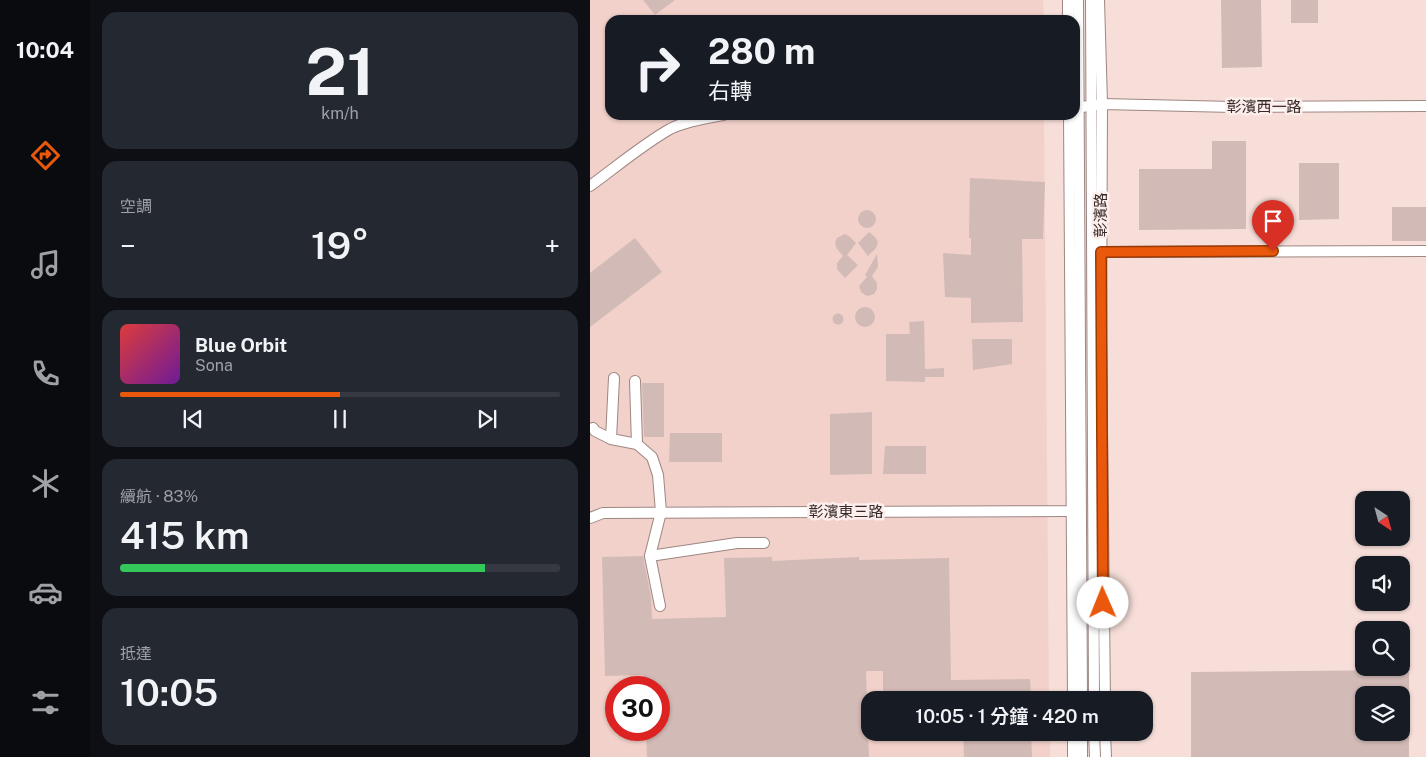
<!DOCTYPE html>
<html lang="zh-TW">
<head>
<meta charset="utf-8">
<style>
	body { margin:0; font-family:"Public Sans","Noto Sans TC",sans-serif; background:#242831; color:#f1f3f6; height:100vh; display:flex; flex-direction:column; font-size:19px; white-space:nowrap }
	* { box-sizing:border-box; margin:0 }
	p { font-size:16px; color:#9ea1a6 }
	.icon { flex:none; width:28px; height:28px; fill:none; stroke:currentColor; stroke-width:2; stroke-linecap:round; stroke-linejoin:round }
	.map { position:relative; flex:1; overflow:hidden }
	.sheet { display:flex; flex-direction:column; gap:12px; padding:12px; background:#0d0f14; width:500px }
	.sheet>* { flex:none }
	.guide { position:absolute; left:15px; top:15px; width:475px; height:105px; border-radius:15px; box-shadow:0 1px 4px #0004; background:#171b24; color:#f1f3f6; overflow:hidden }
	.needle { width:32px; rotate:144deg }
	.tools { position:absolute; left:765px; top:491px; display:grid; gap:10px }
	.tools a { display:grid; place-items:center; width:55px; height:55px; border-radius:10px; background:#171b24; box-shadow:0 1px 4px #0004; font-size:25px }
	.speed { position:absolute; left:15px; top:676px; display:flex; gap:10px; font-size:25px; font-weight:700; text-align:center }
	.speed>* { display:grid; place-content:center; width:65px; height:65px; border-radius:50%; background:#171b24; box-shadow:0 1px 4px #0004; line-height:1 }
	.speed .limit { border:8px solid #d22; background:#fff; color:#111 }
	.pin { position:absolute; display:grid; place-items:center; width:42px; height:42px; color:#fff; margin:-51px -21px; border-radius:50% 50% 50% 0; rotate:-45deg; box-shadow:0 0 5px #0007 }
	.pin .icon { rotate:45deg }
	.me { position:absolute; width:55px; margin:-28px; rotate:359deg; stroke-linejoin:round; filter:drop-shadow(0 0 4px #0008) }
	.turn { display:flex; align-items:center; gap:18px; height:105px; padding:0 20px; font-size:22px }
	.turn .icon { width:65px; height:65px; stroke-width:2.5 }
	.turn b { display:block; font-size:35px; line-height:42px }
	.big { font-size:38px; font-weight:600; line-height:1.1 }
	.sheet .card { flex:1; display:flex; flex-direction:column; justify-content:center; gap:8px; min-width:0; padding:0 18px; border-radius:15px; background:#242831 }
	.sheet .dial { align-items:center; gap:0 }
	.dial b { font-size:65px; line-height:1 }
	.song { display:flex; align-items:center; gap:15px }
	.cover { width:60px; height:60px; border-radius:8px; background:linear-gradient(135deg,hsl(0 70% 55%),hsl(280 70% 35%)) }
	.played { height:5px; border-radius:2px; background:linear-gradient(90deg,#ea580c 50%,#363941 50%) }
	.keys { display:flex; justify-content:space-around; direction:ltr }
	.heat { display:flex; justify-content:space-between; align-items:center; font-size:28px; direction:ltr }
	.charge { height:8px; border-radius:4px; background:linear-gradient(90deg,#34c759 83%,#363941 0) }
	.trip { position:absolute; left:271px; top:691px; width:292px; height:50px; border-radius:15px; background:#171b24; box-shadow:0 1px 4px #0004; font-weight:600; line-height:50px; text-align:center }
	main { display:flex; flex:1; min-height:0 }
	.dock { display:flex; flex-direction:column; width:90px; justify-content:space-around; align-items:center; background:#090b0e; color:#9ea1a6 }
	.dock .icon { width:35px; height:35px }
	.dock .current { color:#ea580c }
	.dock b { font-size:22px; color:#f1f3f6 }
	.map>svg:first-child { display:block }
	.built { fill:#f1d1ca; fill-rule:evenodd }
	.building { fill:#d2bab6; fill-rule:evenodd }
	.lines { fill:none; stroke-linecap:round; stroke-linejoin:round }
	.minor-casing { stroke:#9d8782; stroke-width:12 }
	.minor { stroke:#fff; stroke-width:10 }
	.route-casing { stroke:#983908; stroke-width:12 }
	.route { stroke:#ea580c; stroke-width:9 }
	.labels { text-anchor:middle; stroke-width:5; stroke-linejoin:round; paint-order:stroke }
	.street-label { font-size:15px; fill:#342b29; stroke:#fdeeeb }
</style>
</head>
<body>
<main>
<nav class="dock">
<b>10:04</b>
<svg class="icon current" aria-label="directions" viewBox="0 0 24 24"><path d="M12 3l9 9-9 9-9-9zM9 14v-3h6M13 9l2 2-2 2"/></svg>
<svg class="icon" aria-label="music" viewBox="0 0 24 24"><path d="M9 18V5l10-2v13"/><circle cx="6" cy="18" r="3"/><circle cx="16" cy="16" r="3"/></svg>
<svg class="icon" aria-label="phone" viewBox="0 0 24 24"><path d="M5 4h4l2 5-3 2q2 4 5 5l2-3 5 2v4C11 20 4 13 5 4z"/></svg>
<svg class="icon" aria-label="climate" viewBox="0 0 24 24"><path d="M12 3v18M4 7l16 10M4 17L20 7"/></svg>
<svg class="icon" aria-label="car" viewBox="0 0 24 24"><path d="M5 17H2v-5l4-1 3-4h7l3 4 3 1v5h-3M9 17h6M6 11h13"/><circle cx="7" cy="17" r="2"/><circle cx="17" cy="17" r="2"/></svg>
<svg class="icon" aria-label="filters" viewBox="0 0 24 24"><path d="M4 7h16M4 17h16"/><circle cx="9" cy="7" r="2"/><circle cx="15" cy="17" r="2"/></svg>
</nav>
<section class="sheet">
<div class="card dial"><b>21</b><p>km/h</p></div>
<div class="card"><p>空調</p>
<div class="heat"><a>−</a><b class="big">19°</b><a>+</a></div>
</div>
<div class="card">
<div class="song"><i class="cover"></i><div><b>Blue Orbit</b><p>Sona</p></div></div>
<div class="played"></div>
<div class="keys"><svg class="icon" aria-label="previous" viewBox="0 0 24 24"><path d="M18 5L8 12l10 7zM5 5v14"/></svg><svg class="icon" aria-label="pause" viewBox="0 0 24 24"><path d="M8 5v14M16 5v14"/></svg><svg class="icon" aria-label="next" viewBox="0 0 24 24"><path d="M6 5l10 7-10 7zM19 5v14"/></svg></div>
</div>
<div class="card"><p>續航 · 83%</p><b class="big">415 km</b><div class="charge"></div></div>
<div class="card"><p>抵達</p><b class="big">10:05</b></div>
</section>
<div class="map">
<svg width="836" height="757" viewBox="0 0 836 757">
	<rect width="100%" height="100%" fill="#f7ded9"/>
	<path class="built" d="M0,0H453L454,20H20V115H454L459,700H280V732L460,733V757H0ZM26,688H69V730H26Z"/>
	<g class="building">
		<polygon points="53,0 85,0 65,15"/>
		<polygon points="631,0 671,0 672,67 632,68"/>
		<rect x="701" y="0" width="27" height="23"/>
		<polygon points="622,141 656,141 656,229 549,230 549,169 622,169"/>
		<polygon points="709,163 749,163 749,219 709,220"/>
		<polygon points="380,178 455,182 453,239 432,239 433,322 381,323 381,298 355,297 353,253 381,255 381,238 379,238"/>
		<rect x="802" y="207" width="34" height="34"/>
		<circle cx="277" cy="219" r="9"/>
		<polygon points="279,232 285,237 288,242 286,248 278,256 268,243"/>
		<polygon points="255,234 260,237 266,243 257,255 268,265 255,278 247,269 247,263 253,256 247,249 245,243 247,238"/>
		<polygon points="45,238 72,272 0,327 0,273"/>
		<polygon points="287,254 288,267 282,276 287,283 287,289 284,294 277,296 271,292 269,286 277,277 275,275"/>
		<circle cx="275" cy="317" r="10"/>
		<circle cx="248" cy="319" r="5.5"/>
		<polygon points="334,321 335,369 354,368 354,377 335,377 335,382 296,381 296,334 320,334 319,322"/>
		<polygon points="382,339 422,339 422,364 383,370"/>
		<polygon points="52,383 74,383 74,437 54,437"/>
		<polygon points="282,412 282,474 240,475 240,414"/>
		<polygon points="80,433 132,433 132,462 79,462"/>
		<polygon points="295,446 336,446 336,474 293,474"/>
		<polygon points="53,556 61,597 62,619 136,617 134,558 182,557 182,561 269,557 269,560 359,558 361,680 440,679 441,700 293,700 293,671 276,671 279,757 57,757 56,730 69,730 69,688 55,688 54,675 15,676 12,557"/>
		<path d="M819,670V757H601V672ZM774,695H811V732H774Z"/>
		<polygon points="373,732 441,732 442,757 374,757"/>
	</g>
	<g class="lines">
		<g class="minor-casing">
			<g id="minor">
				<polyline points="478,0 478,20"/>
				<polyline points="488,0 492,700"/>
				<polyline points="501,0 504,700"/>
				<polyline points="509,0 512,104 511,341 515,700"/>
				<polyline points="485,108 512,104 644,107 836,106"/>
				<polyline points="479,115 483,700"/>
				<path d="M0,186C26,167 52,145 80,129C96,121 116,118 133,115"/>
				<polyline points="511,252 836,251"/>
				<polyline points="45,381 47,444"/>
				<polyline points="3,428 5,431 21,439 47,444 62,457 68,475 71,512 60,556 70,606"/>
				<polyline points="21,439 24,378"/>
				<polyline points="0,518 13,513 481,511 487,508"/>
				<polyline points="60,556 147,543 174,543"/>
				<polyline points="492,732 492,757"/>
				<polyline points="504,732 505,757"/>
				<polyline points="515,732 516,757"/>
				<polyline points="483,757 483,732"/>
			</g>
		</g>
		<use href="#minor" class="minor"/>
	</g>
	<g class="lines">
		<g class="route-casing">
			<polyline id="route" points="513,603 511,252 683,251"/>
		</g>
		<use href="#route" class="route"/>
	</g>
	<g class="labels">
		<g class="street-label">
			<text x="674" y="112">彰濱西一路</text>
			<text transform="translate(511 215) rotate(-90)" y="5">彰濱路</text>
			<text x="256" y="517">彰濱東三路</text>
		</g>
	</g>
</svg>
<div class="tools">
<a><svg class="needle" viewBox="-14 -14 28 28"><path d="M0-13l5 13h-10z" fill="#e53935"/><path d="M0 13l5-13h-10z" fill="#9ea1a6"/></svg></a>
<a><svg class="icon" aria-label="sound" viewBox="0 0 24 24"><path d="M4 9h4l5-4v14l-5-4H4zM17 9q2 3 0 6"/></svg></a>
<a><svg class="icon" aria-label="search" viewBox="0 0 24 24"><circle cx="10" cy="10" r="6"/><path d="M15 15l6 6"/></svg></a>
<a><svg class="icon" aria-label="layers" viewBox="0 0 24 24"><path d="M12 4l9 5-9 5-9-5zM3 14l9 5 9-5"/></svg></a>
</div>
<div class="speed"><div class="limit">30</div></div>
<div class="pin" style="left:683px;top:251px;background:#d93025"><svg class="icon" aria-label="arrive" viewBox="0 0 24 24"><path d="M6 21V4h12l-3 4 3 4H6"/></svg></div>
<svg class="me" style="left:513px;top:603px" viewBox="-20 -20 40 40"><circle r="19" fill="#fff"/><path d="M0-13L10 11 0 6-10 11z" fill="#ea580c"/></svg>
<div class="trip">10:05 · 1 分鐘 · 420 m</div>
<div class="guide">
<div class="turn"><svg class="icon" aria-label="right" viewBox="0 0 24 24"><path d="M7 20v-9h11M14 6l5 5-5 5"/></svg><div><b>280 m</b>右轉</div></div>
</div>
</div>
</main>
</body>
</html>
